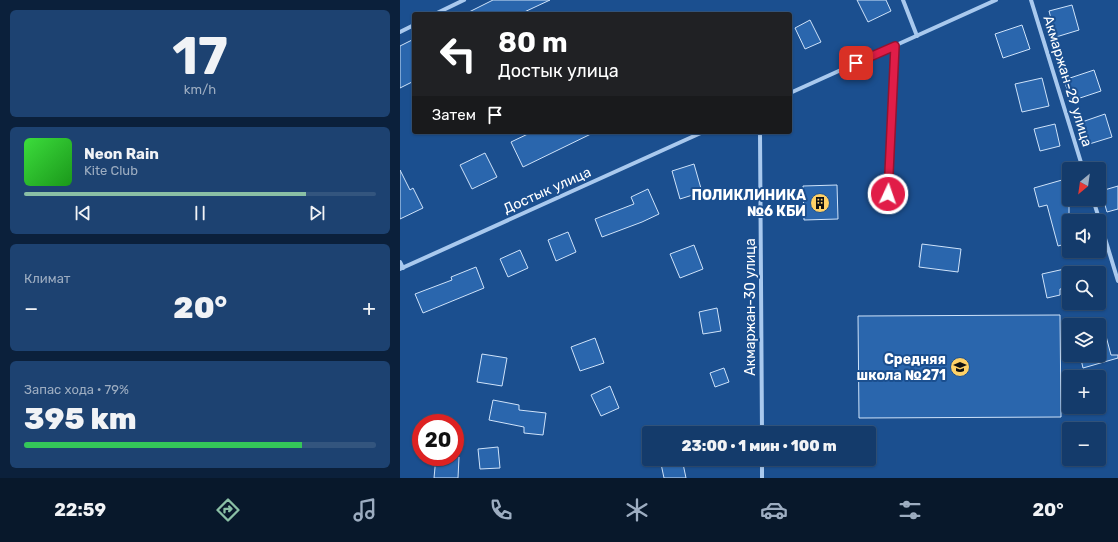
<!DOCTYPE html>
<html lang="ru">
<head>
<meta charset="utf-8">
<style>
	body { margin:0; font-family:Rubik,sans-serif; background:#1d4271; color:#f1f3f6; height:100vh; display:flex; flex-direction:column; font-size:15px; white-space:nowrap }
	* { box-sizing:border-box; margin:0 }
	p { font-size:13px; color:#9dadc1 }
	.icon { flex:none; width:22px; height:22px; fill:none; stroke:currentColor; stroke-width:2; stroke-linecap:round; stroke-linejoin:round }
	.map { position:relative; flex:1; overflow:hidden }
	.panel { display:flex; flex-direction:column; gap:10px; padding:10px; background:#0b203b; width:400px }
	.panel>* { flex:none }
	.guide { position:absolute; left:12px; top:12px; width:380px; height:122px; border-radius:4px; box-shadow:0 1px 3px #0004,0 0 0 1px #33557e; background:#202124; color:#fff; overflow:hidden }
	.needle { width:26px; rotate:209deg }
	.tools { position:absolute; left:662px; top:162px; display:grid; gap:8px }
	.tools a { display:grid; place-items:center; width:44px; height:44px; border-radius:4px; background:#143b6b; box-shadow:0 1px 3px #0004,0 0 0 1px #33557e; font-size:20px }
	.speed { position:absolute; left:12px; top:414px; display:flex; gap:8px; font-size:20px; font-weight:700; text-align:center }
	.speed>* { display:grid; place-content:center; width:52px; height:52px; border-radius:50%; background:#143b6b; box-shadow:0 1px 3px #0004,0 0 0 1px #33557e; line-height:1 }
	.speed .limit { border:6px solid #d22; background:#fff; color:#111 }
	.pin { position:absolute; display:grid; place-items:center; width:34px; height:34px; color:#fff; margin:-17px; border-radius:8px; box-shadow:0 2px 6px #0006 }
	.me { position:absolute; width:44px; margin:-22px; rotate:3deg; stroke-linejoin:round; filter:drop-shadow(0 0 3px #0008) }
	.turn { display:flex; align-items:center; gap:14px; height:84px; padding:0 20px; font-size:18px }
	.turn .icon { width:52px; height:52px; stroke-width:2.5 }
	.turn b { display:block; font-size:28px; line-height:34px }
	.then { display:flex; align-items:center; height:38px; padding:0 20px; background:#0003; gap:8px; font-size:15px }
	.big { font-size:30px; font-weight:800; line-height:1.1 }
	.panel .tile { flex:1; display:flex; flex-direction:column; justify-content:center; gap:6px; min-width:0; padding:0 14px; border-radius:6px; background:#1d4271 }
	.panel .dial { align-items:center; gap:0 }
	.dial b { font-size:52px; line-height:1 }
	.song { display:flex; align-items:center; gap:12px }
	.cover { width:48px; height:48px; border-radius:6px; background:linear-gradient(135deg,hsl(120 70% 55%),hsl(120 70% 35%)) }
	.played { height:4px; border-radius:2px; background:linear-gradient(90deg,#8abfa5 80%,#33557e 80%) }
	.keys { display:flex; justify-content:space-around; direction:ltr }
	.heat { display:flex; justify-content:space-between; align-items:center; font-size:22px; direction:ltr }
	.charge { height:6px; border-radius:3px; background:linear-gradient(90deg,#34c759 79%,#33557e 0) }
	.trip { position:absolute; left:242px; top:426px; width:234px; height:40px; border-radius:4px; background:#143b6b; box-shadow:0 1px 3px #0004,0 0 0 1px #33557e; font-weight:800; line-height:40px; text-align:center }
	.menu { display:flex; height:64px; justify-content:space-around; align-items:center; background:#08182b; color:#9dadc1 }
	.menu .icon { width:28px; height:28px }
	.menu .selected { color:#8abfa5 }
	.menu b { font-size:18px; color:#f1f3f6 }
	main { display:flex; flex:1; min-height:0 }
	.map>svg:first-child { display:block }
	.building { fill:#2a66ad; stroke:#cfe3fa }
	.lines { fill:none; stroke-linecap:round; stroke-linejoin:round }
	.service { stroke:#a9c9ee; stroke-width:3 }
	.minor { stroke:#a9c9ee; stroke-width:4 }
	.route-casing { stroke:#92132f; stroke-width:10 }
	.route { stroke:#e11d48; stroke-width:7 }
	.labels { text-anchor:middle; stroke-width:4; stroke-linejoin:round; paint-order:stroke }
	.street-label { font-size:14px; fill:#fff; stroke:#1b4f8f }
	.poi-label { font-size:14px; font-weight:bold; fill:#fff; stroke:#1b4f8f; text-anchor:end }
</style>
</head>
<body>
<main>
<section class="panel">
<div class="tile dial"><b>17</b><p>km/h</p></div>
<div class="tile">
<div class="song"><i class="cover"></i><div><b>Neon Rain</b><p>Kite Club</p></div></div>
<div class="played"></div>
<div class="keys"><svg class="icon" aria-label="previous" viewBox="0 0 24 24"><path d="M18 5L8 12l10 7zM5 5v14"/></svg><svg class="icon" aria-label="pause" viewBox="0 0 24 24"><path d="M8 5v14M16 5v14"/></svg><svg class="icon" aria-label="next" viewBox="0 0 24 24"><path d="M6 5l10 7-10 7zM19 5v14"/></svg></div>
</div>
<div class="tile"><p>Климат</p>
<div class="heat"><a>−</a><b class="big">20°</b><a>+</a></div>
</div>
<div class="tile"><p>Запас хода · 79%</p><b class="big">395 km</b><div class="charge"></div></div>
</section>
<div class="map">
<svg width="718" height="478" viewBox="0 0 718 478">
	<rect width="100%" height="100%" fill="#1b4f8f"/>
	<g class="building">
		<polygon points="93,0 150,0 120,14 65,14"/>
		<polygon points="457,0 486,0 491,11 468,22"/>
		<polygon points="672,5 679,30 656,37 649,11"/>
		<polygon points="410,20 421,42 405,49 395,28"/>
		<polygon points="622,25 630,49 603,58 595,34"/>
		<polygon points="14,39 14,81 0,88 0,46"/>
		<polygon points="694,70 701,91 671,101 664,80"/>
		<polygon points="642,78 649,106 622,112 615,84"/>
		<polygon points="705,114 712,137 686,145 679,123"/>
		<polygon points="655,124 660,146 640,151 634,129"/>
		<polygon points="132,132 195,132 123,167 111,142"/>
		<polygon points="85,153 97,177 72,189 60,165"/>
		<polygon points="294,164 302,192 280,199 272,171"/>
		<polygon points="0,170 10,190 13,188 23,208 0,219"/>
		<polygon points="669,178 669,243 658,246 647,205 639,207 634,188"/>
		<polygon points="437,185 438,219 404,220 403,186"/>
		<polygon points="718,186 718,209 707,212 701,191"/>
		<polygon points="248,189 259,214 242,222 202,237 195,219 234,204 231,197"/>
		<polygon points="168,232 176,252 156,261 148,240"/>
		<polygon points="522,244 561,249 558,272 519,267"/>
		<polygon points="294,245 303,269 280,278 270,254"/>
		<polygon points="120,250 128,268 108,277 100,259"/>
		<polygon points="76,267 84,288 23,313 15,294 52,280 51,277"/>
		<polygon points="669,268 669,288 660,289 660,295 647,298 642,274"/>
		<polygon points="317,308 321,331 303,334 299,312"/>
		<polygon points="660,315 661,417 459,418 458,316"/>
		<polygon points="699,321 702,321 711,355 718,355 718,358 683,368 680,355 699,355"/>
		<polygon points="195,338 204,363 180,371 171,347"/>
		<polygon points="82,354 107,358 102,386 77,382"/>
		<polygon points="324,368 329,382 315,387 310,373"/>
		<polygon points="210,386 219,408 201,416 191,395"/>
		<polygon points="93,400 119,405 119,410 146,413 143,435 124,433 124,427 89,420"/>
		<polygon points="98,447 100,468 80,469 78,449"/>
		<polygon points="36,457 59,457 58,478 34,478"/>
		<polygon points="260,459 282,459 286,478 264,478"/>
	</g>
	<g class="lines">
		<polyline class="service" points="488,194 495,45"/>
		<g class="minor">
			<polyline points="503,0 517,36"/>
			<polyline points="631,0 683,169"/>
			<polyline points="35,14 64,0"/>
			<polyline points="0,32 14,25"/>
			<polyline points="390,93 596,0"/>
			<polyline points="360,132 362,433"/>
			<polyline points="693,199 718,281"/>
			<polyline points="0,262 3,268"/>
			<polyline points="0,269 303,132"/>
			<polyline points="362,459 362,478"/>
		</g>
	</g>
	<g class="lines">
		<g class="route-casing">
			<polyline id="route" points="456,63 495,46 488,194"/>
		</g>
		<use href="#route" class="route"/>
	</g>
	<defs>
		<g id="building-disc" transform="scale(1)"><circle r="9.5" fill="#ffd166" stroke="#1b4f8f"/><path d="M-4-6H4V6H1V3H-1V6H-4ZM-2.5-4.3h1.7v1.8h-1.7ZM.8-4.3h1.7v1.8H.8ZM-2.5-1h1.7V.8h-1.7ZM.8-1h1.7V.8H.8Z" fill="#111"/></g>
		<g id="school-disc" transform="scale(1)"><circle r="9.5" fill="#ffd166" stroke="#1b4f8f"/><path d="M0-5L7-2L0 1L-7-2ZM-4 1L0 2.5L4 1V4Q0 6-4 4Z" fill="#111"/></g>
	</defs>
	<g fill-rule="evenodd">
		<use href="#building-disc" x="420" y="203"/>
		<use href="#school-disc" x="560" y="367"/>
	</g>
	<g class="labels">
		<g class="street-label">
			<text transform="translate(668 81) rotate(73)" y="5">Акмаржан-29 улица</text>
			<text transform="translate(147 190) rotate(-24)" y="5">Достык улица</text>
			<text transform="translate(350 307) rotate(-90)" y="5">Акмаржан-30 улица</text>
		</g>
		<g class="poi-label">
			<text x="406" y="200">ПОЛИКЛИНИКА<tspan x="406" dy="16">№6 КБИ</tspan></text>
			<text x="546" y="364">Средняя<tspan x="546" dy="16">школа №271</tspan></text>
		</g>
	</g>
</svg>
<div class="tools">
<a><svg class="needle" viewBox="-14 -14 28 28"><path d="M0-13l5 13h-10z" fill="#e53935"/><path d="M0 13l5-13h-10z" fill="#9dadc1"/></svg></a>
<a><svg class="icon" aria-label="sound" viewBox="0 0 24 24"><path d="M4 9h4l5-4v14l-5-4H4zM17 9q2 3 0 6"/></svg></a>
<a><svg class="icon" aria-label="search" viewBox="0 0 24 24"><circle cx="10" cy="10" r="6"/><path d="M15 15l6 6"/></svg></a>
<a><svg class="icon" aria-label="layers" viewBox="0 0 24 24"><path d="M12 4l9 5-9 5-9-5zM3 14l9 5 9-5"/></svg></a>
<a>+</a>
<a>−</a>
</div>
<div class="speed"><div class="limit">20</div></div>
<div class="pin" style="left:456px;top:63px;background:#d93025"><svg class="icon" aria-label="arrive" viewBox="0 0 24 24"><path d="M6 21V4h12l-3 4 3 4H6"/></svg></div>
<svg class="me" style="left:488px;top:194px" viewBox="-20 -20 40 40"><circle r="17" fill="#e11d48" stroke="#fff" stroke-width="3"/><path d="M0-11L8 9 0 5-8 9z" fill="#fff"/></svg>
<div class="trip">23:00 · 1 мин · 100 m</div>
<div class="guide">
<div class="turn"><svg class="icon" aria-label="left" viewBox="0 0 24 24"><path d="M17 20v-9H6M10 6l-5 5 5 5"/></svg><div><b>80 m</b>Достык улица</div></div>
<div class="then">Затем<svg class="icon" aria-label="arrive" viewBox="0 0 24 24"><path d="M6 21V4h12l-3 4 3 4H6"/></svg></div>
</div>
</div>
</main>
<nav class="menu">
<b>22:59</b>
<svg class="icon selected" aria-label="directions" viewBox="0 0 24 24"><path d="M12 3l9 9-9 9-9-9zM9 14v-3h6M13 9l2 2-2 2"/></svg>
<svg class="icon" aria-label="music" viewBox="0 0 24 24"><path d="M9 18V5l10-2v13"/><circle cx="6" cy="18" r="3"/><circle cx="16" cy="16" r="3"/></svg>
<svg class="icon" aria-label="phone" viewBox="0 0 24 24"><path d="M5 4h4l2 5-3 2q2 4 5 5l2-3 5 2v4C11 20 4 13 5 4z"/></svg>
<svg class="icon" aria-label="climate" viewBox="0 0 24 24"><path d="M12 3v18M4 7l16 10M4 17L20 7"/></svg>
<svg class="icon" aria-label="car" viewBox="0 0 24 24"><path d="M5 17H2v-5l4-1 3-4h7l3 4 3 1v5h-3M9 17h6M6 11h13"/><circle cx="7" cy="17" r="2"/><circle cx="17" cy="17" r="2"/></svg>
<svg class="icon" aria-label="filters" viewBox="0 0 24 24"><path d="M4 7h16M4 17h16"/><circle cx="9" cy="7" r="2"/><circle cx="15" cy="17" r="2"/></svg>
<b>20°</b>
</nav>
</body>
</html>
